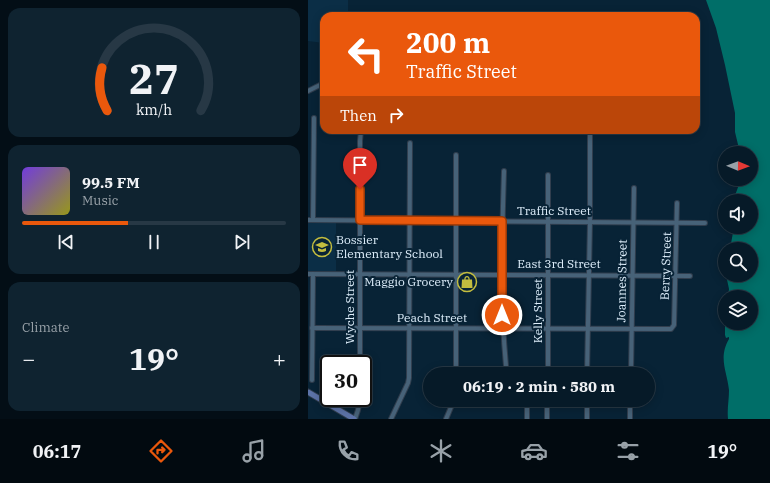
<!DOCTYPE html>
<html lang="en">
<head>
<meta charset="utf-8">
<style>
	body { margin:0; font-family:"IBM Plex Serif",serif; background:#0f2330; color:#f1f3f6; height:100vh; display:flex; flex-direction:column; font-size:15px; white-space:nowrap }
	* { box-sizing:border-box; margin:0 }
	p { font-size:13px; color:#98a1a8 }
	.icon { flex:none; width:22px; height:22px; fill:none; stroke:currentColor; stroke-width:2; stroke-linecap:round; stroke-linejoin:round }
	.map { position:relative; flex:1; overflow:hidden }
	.panel { display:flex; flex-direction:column; gap:8px; padding:8px; background:#030e16; width:308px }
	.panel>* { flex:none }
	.top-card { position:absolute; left:12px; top:12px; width:380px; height:122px; border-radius:12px; box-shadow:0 2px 10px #0003,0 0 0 1px #273845; background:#ea580c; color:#fff; overflow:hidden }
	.needle { width:26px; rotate:91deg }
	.buttons { position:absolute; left:410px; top:146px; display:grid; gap:8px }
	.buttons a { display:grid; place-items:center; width:40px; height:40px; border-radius:50%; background:#061a28; box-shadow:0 2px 10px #0003,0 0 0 1px #273845; font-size:20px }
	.speed { position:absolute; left:12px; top:355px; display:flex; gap:8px; font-size:20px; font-weight:700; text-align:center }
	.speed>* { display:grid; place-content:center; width:52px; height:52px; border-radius:50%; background:#061a28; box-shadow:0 2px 10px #0003,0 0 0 1px #273845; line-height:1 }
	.speed .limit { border:2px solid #111; border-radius:6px; background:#fff; color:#111 }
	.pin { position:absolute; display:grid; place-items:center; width:34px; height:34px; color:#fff; margin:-41px -17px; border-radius:50% 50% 50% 0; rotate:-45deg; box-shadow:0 0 4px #0007 }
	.pin .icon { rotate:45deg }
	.me { position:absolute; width:44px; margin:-22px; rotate:0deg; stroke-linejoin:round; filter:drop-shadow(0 0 3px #0008) }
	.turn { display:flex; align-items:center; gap:14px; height:84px; padding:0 20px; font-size:18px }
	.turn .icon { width:52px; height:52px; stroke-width:2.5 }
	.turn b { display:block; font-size:28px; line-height:34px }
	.then { display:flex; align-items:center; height:38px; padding:0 20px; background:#0003; gap:8px; font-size:15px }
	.big { font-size:30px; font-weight:800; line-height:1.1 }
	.panel .widget { flex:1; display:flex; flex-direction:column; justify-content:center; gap:6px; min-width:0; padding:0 14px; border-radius:12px; background:#0f2330 }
	.panel .dial { align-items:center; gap:0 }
	.dial svg { height:104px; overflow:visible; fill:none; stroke:#273845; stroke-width:7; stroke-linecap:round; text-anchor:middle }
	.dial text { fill:#f1f3f6; stroke:none }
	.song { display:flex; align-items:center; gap:12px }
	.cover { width:48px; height:48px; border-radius:6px; background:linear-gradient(135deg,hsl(260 70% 55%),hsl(60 70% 35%)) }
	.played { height:4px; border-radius:2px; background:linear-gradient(90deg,#ea580c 40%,#273845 40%) }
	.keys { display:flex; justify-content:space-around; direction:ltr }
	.heat { display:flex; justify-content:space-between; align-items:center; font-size:22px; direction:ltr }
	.trip { position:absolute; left:115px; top:367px; width:232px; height:40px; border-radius:20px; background:#061a28; box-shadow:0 2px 10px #0003,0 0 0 1px #273845; font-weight:800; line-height:40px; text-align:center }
	.tab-bar { display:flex; height:64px; justify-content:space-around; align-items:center; background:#020a10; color:#98a1a8 }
	.tab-bar .icon { width:28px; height:28px }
	.tab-bar .on { color:#ea580c }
	.tab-bar b { font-size:18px; color:#f1f3f6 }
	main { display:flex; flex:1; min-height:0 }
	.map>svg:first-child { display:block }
	.built { fill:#0b2e46 }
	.water { fill:#006e68 }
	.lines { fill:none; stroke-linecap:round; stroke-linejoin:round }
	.minor-casing { stroke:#313e4e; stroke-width:6 }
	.major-casing { stroke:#313e4e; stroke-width:7 }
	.minor { stroke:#476278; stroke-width:4 }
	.major { stroke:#5c73a8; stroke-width:5 }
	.route-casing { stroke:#983908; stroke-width:10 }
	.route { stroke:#ea580c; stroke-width:7 }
	.labels { text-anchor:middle; stroke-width:4; stroke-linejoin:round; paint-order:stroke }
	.street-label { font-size:12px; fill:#dfeffc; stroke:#082336 }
	.poi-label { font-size:12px; fill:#dfeffc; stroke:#082336; text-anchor:start }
</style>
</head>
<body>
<main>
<section class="panel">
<div class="widget dial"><svg viewBox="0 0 100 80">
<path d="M14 69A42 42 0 1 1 86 69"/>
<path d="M14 69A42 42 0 0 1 10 36" stroke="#ea580c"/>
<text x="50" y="56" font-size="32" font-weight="700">27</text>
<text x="50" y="72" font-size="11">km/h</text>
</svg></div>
<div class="widget">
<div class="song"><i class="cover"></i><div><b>99.5 FM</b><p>Music</p></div></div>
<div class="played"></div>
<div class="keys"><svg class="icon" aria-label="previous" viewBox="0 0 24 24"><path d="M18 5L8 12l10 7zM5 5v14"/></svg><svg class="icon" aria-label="pause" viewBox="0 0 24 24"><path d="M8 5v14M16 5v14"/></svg><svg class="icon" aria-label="next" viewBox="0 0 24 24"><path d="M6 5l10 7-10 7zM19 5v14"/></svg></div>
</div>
<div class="widget"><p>Climate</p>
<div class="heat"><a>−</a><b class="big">19°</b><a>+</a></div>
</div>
</section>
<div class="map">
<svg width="462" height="419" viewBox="0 0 462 419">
	<rect width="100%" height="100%" fill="#082336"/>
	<g class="built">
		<polygon points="0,0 40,0 40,16 16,16 16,43 0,41"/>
		<rect x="0" y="220" width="28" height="54"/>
	</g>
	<path class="water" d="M398,0H462V419H420C419,409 421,400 421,390C419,371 410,358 421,339V337L418,338L417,335V324L418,323H443V297H420L421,289L418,275H443V249H422L426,227H443V201H425L433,179H443V153H432L427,132V113L417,65L408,28Z"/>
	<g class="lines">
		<g class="minor-casing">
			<g id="minor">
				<polyline points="0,91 16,83"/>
				<polyline points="299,130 306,130"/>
				<polyline points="316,130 320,131"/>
				<path d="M196,171C194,236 192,302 198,366"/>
				<polyline points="0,220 397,223"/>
				<polyline points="5,220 6,118"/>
				<polyline points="0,274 382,276"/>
				<polyline points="4,328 363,329 366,325 369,203"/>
				<polyline points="52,364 52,141 53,130"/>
				<polyline points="148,374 148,155"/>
				<polyline points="240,374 240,175"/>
				<polyline points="279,374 282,221 282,130"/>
				<polyline points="323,374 326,188"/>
				<polyline points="4,380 5,274"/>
				<polyline points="340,383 342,383"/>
				<polyline points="219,400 219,419"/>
				<polyline points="47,419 50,410 52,398"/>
				<polyline points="83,419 100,383 101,378 102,143"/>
				<polyline points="138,419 146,400"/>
				<polyline points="239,419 239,400"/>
				<polyline points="279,419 279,400"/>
				<polyline points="322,419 322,400"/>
			</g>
		</g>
		<g class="major-casing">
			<polyline id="major" points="0,392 46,419"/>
		</g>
		<use href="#minor" class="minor"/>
		<use href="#major" class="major"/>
	</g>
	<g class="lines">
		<g class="route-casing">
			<polyline id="route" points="52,189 52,220 194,221 194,315"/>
		</g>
		<use href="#route" class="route"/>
	</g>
	<defs>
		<g id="school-ring" transform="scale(1)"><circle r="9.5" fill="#082336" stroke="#c3bd3f" stroke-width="1.5"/><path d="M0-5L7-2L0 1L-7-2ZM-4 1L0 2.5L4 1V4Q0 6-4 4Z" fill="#c3bd3f"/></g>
		<g id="shop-ring" transform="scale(1)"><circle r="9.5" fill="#082336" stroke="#c3bd3f" stroke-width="1.5"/><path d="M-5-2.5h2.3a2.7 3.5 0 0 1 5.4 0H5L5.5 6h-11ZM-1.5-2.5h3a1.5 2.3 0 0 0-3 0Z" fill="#c3bd3f"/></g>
	</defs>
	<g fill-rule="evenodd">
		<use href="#school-ring" x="14" y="247"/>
		<use href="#shop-ring" x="159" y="282"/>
	</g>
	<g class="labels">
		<g class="street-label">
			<text x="246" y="215">Traffic Street</text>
			<text x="251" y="268">East 3rd Street</text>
			<text transform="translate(358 266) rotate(-88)" y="4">Berry Street</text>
			<text transform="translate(314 281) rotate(-89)" y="4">Joannes Street</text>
			<text transform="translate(42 307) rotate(-90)" y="4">Wyche Street</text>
			<text transform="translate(230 311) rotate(-90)" y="4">Kelly Street</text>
			<text x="124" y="322">Peach Street</text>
		</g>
		<g class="poi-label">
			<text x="28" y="244">Bossier<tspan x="28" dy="14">Elementary School</tspan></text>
			<text x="145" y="286" text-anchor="end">Maggio Grocery</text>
		</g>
	</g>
</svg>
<div class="buttons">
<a><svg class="needle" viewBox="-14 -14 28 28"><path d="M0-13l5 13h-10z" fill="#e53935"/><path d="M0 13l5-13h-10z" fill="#98a1a8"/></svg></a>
<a><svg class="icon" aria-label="sound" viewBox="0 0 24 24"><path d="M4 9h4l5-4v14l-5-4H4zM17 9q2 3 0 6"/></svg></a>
<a><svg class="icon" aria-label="search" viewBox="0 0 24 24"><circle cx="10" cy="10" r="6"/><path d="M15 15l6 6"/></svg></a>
<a><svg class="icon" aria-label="layers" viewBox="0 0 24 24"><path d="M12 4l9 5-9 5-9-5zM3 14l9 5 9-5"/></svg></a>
</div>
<div class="speed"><div class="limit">30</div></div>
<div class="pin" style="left:52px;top:189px;background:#d93025"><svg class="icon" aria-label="arrive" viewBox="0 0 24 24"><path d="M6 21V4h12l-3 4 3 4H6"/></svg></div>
<svg class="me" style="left:194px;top:315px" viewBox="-20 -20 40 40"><circle r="17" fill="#ea580c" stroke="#fff" stroke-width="3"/><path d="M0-11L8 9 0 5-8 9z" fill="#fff"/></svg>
<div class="trip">06:19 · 2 min · 580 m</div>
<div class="top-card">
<div class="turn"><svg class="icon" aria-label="left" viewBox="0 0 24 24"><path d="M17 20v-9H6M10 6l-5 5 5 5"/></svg><div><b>200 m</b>Traffic Street</div></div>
<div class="then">Then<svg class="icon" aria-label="right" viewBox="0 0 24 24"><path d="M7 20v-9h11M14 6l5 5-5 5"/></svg></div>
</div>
</div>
</main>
<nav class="tab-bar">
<b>06:17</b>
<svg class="icon on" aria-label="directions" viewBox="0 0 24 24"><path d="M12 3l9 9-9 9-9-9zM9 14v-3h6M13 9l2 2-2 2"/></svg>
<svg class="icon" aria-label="music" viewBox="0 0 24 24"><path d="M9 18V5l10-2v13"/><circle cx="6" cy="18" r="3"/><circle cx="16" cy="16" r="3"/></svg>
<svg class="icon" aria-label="phone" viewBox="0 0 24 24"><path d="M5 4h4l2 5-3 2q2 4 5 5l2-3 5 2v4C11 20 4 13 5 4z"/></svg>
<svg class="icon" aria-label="climate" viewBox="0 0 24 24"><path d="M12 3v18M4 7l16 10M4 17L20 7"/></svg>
<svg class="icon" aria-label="car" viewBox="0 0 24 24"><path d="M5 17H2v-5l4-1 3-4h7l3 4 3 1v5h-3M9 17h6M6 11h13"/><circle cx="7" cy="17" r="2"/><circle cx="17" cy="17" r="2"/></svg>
<svg class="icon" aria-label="filters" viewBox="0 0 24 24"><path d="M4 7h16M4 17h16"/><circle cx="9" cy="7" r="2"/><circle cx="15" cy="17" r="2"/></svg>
<b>19°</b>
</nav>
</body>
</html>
